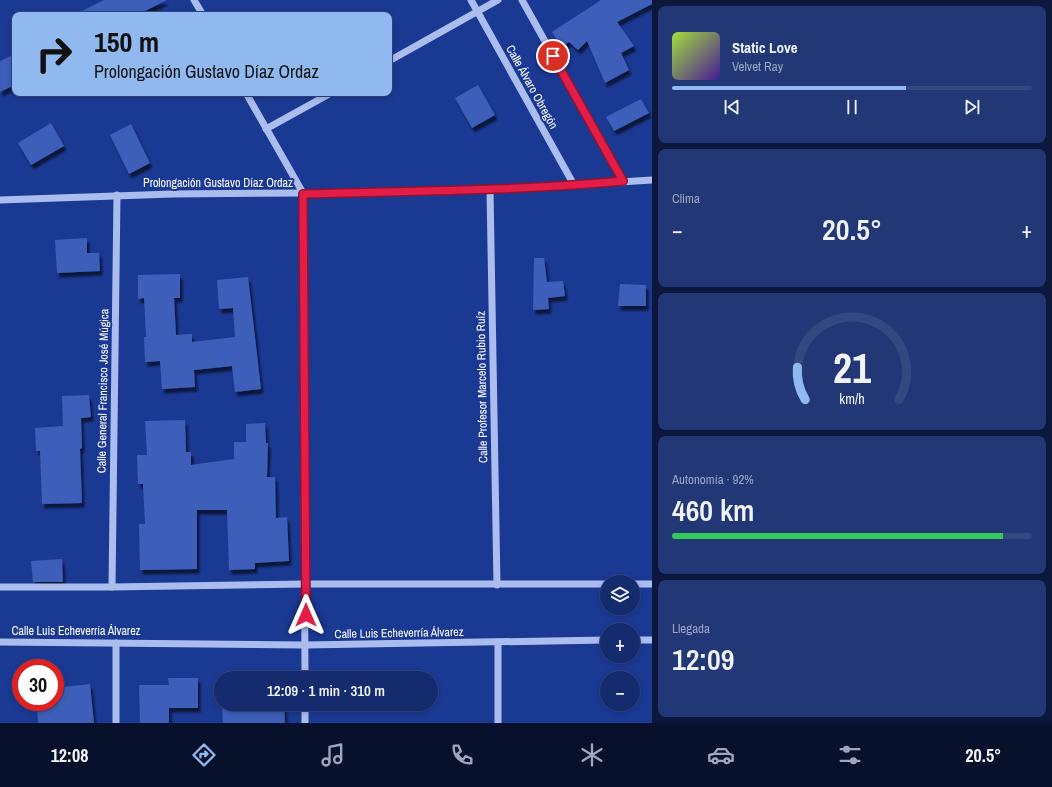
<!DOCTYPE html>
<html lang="es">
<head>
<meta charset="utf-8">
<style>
	body { margin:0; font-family:"Archivo Narrow",sans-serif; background:#213776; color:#f1f3f6; height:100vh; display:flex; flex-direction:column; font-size:15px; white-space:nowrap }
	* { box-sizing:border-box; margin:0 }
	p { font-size:13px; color:#9da7c2 }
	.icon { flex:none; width:22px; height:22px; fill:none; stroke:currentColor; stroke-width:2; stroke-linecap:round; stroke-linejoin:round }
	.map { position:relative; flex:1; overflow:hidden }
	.panel { display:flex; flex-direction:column; gap:6px; padding:6px; background:#0b183c; width:400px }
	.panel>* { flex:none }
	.hud { position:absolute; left:12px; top:12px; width:380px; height:84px; border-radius:8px; box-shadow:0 2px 6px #0003,0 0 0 1px #334781; background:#90b9f0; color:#111; overflow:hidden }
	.buttons { position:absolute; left:600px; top:575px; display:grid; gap:8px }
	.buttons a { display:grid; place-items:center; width:40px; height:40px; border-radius:50%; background:#142b6e; box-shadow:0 2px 6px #0003,0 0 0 1px #334781; font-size:20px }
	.speed { position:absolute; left:12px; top:659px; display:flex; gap:8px; font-size:20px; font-weight:700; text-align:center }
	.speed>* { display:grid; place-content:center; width:52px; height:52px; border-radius:50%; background:#142b6e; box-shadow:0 2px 6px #0003,0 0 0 1px #334781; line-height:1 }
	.speed .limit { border:6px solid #d22; background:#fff; color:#111 }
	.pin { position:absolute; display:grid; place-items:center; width:34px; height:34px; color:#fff; margin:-17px; border:2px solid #fff; border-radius:50%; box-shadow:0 1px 4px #0007 }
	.me { position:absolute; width:44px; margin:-22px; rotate:0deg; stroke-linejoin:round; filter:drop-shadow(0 0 3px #0008) }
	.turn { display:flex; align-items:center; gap:14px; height:84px; padding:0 16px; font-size:18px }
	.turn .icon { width:52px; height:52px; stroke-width:2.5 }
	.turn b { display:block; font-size:28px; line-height:34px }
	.big { font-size:30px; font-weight:600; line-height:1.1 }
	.panel .widget { flex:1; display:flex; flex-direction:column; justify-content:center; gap:6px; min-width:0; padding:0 14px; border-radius:8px; background:#213776 }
	.panel .dial { align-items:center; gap:0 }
	.dial svg { height:104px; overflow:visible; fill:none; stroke:#334781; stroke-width:7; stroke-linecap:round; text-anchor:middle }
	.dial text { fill:#f1f3f6; stroke:none }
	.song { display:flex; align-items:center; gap:12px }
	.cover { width:48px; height:48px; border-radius:6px; background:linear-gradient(135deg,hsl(80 70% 55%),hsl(260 70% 35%)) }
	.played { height:4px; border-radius:2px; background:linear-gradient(90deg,#90b9f0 65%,#334781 65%) }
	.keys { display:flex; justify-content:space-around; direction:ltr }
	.heat { display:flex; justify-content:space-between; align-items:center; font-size:22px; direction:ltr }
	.charge { height:6px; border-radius:3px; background:linear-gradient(90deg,#34c759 92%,#334781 0) }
	.trip { position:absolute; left:214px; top:671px; width:224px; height:40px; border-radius:20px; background:#142b6e; box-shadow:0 2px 6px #0003,0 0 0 1px #334781; font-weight:600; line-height:40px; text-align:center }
	.tab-bar { display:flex; height:64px; justify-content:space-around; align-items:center; background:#08112c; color:#9da7c2 }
	.tab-bar .icon { width:28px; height:28px }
	.tab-bar .on { color:#90b9f0 }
	.tab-bar b { font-size:18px; color:#f1f3f6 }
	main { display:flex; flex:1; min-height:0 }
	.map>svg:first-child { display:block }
	.building { fill:#3e5fb9; filter:url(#shadow) }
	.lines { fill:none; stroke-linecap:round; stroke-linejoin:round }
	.minor { stroke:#abbdef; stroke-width:7 }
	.route-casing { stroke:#92132f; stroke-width:10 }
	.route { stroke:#e11d48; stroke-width:7 }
	.labels { text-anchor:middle; stroke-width:4; stroke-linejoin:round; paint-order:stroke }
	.street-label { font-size:12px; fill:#fff; stroke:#1a3993 }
</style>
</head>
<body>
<main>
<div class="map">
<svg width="652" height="723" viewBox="0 0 652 723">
	<defs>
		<filter id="shadow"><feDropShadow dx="2.5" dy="4.5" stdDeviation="1" flood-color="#0009"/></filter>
	</defs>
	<rect width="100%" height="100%" fill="#1a3993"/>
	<g class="building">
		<polygon points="104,0 167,0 137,15 74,15"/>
		<polygon points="601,0 652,0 652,4 617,22 634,46 621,53 629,70 605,83 587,41 578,50 569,42 561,47 552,32"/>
		<polygon points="15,54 15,85 0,92 0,61"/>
		<polygon points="478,85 495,115 472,128 455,98"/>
		<polygon points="641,99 649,113 614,131 606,117"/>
		<polygon points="51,123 64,146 31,165 18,143"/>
		<polygon points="131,124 150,163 129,174 110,135"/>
		<polygon points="87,238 87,253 99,253 100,271 57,273 55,240"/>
		<polygon points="534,258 544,258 547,282 563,281 565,296 548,298 549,309 533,310"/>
		<polygon points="180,274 180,298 174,298 176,335 192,334 192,342 235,337 233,308 219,309 217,280 248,277 261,389 235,392 232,366 194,370 195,387 162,389 160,361 145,362 144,337 146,337 144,298 138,299 138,275"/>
		<polygon points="620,284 646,285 646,306 618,306"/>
		<polygon points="89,395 91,417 81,418 82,448 80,449 82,503 42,504 40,451 36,451 35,428 63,426 62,396"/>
		<polygon points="185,420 186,452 191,452 191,465 234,459 234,442 246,442 246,424 265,423 266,443 268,443 267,477 275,477 276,518 287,517 289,561 255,563 255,569 229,570 227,510 197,510 197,569 140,570 139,524 145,524 143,484 138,484 137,455 147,455 145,421"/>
		<polygon points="62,559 63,582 33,582 31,561"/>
		<polygon points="168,678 198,678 198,708 169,708 169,723 140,723 139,685 169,685"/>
		<polygon points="90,684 94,723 38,723 37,702 55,702 55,688"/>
		<polygon points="222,704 284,704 285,723 223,723"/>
	</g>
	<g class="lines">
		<g class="minor">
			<polyline points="194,0 203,15"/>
			<polyline points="471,0 574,185"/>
			<polyline points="522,0 623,181"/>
			<polyline points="389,61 498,0"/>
			<polyline points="246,93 303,193 305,678"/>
			<polyline points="266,129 331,93"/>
			<polyline points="490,190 497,585"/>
			<polyline points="0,200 172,194 303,193 490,190 652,180"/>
			<polyline points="633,584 652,584"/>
			<polyline points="0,587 112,587 306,584 607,584"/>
			<polyline points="112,587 117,195"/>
			<polyline points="633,640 652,640"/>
			<polyline points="0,642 305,645 607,640"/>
			<polyline points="116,643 116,723"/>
			<polyline points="305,723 305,704"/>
			<polyline points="498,723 498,642"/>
		</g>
	</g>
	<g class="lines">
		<g class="route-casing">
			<path id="route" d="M306,615L303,194C410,191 517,191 623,181L553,56"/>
		</g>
		<use href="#route" class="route"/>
	</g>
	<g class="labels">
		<g class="street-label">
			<text transform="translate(532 87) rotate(61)" y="4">Calle Álvaro Obregón</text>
			<text x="218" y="187">Prolongación Gustavo Díaz Ordaz</text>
			<text transform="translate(482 387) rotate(-91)" y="4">Calle Profesor Marcelo Rubio Ruíz</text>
			<text transform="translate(103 391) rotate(-89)" y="4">Calle General Francisco José Múgica</text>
			<text x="76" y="635">Calle Luis Echeverría Álvarez</text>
			<text transform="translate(399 633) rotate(-1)" y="4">Calle Luis Echeverría Álvarez</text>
		</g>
	</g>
</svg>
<div class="buttons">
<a><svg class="icon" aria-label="layers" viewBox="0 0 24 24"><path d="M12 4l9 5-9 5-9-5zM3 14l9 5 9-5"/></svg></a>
<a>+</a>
<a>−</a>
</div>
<div class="speed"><div class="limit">30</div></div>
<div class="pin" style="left:553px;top:56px;background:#d93025"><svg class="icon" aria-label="arrive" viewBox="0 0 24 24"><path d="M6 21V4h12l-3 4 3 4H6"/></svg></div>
<svg class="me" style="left:306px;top:615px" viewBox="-20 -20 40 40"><path d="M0-17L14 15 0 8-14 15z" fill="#e11d48" stroke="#fff" stroke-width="4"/></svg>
<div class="trip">12:09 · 1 min · 310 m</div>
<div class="hud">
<div class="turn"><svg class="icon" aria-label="right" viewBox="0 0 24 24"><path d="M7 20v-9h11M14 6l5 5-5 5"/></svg><div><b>150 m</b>Prolongación Gustavo Díaz Ordaz</div></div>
</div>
</div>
<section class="panel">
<div class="widget">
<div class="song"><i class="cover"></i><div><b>Static Love</b><p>Velvet Ray</p></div></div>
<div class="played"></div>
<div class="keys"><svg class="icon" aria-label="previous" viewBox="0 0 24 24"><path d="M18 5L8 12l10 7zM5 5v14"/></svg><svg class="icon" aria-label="pause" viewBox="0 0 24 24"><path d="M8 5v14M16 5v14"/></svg><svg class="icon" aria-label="next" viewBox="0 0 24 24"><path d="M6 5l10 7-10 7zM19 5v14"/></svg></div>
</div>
<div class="widget"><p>Clima</p>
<div class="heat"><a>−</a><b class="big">20.5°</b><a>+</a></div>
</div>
<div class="widget dial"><svg viewBox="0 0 100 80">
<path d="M14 69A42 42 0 1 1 86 69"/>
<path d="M14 69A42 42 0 0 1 8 44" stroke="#90b9f0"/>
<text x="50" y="56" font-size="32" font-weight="700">21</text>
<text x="50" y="72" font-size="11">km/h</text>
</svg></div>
<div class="widget"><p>Autonomía · 92%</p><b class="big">460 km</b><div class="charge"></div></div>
<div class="widget"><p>Llegada</p><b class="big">12:09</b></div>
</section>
</main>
<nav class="tab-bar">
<b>12:08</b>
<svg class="icon on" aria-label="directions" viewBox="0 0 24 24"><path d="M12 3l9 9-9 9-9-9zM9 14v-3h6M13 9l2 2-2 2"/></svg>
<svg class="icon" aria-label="music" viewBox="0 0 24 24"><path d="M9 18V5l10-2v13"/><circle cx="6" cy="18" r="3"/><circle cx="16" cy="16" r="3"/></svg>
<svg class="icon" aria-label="phone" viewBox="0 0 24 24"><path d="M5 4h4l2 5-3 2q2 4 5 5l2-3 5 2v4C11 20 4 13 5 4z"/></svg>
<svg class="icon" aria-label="climate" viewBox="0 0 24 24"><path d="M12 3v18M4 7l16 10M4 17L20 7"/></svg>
<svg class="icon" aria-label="car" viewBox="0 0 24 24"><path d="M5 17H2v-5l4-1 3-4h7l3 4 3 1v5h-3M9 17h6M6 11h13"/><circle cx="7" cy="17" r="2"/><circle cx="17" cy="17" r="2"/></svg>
<svg class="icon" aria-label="filters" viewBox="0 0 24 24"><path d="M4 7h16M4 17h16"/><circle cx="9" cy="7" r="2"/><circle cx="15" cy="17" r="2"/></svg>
<b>20.5°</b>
</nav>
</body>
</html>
